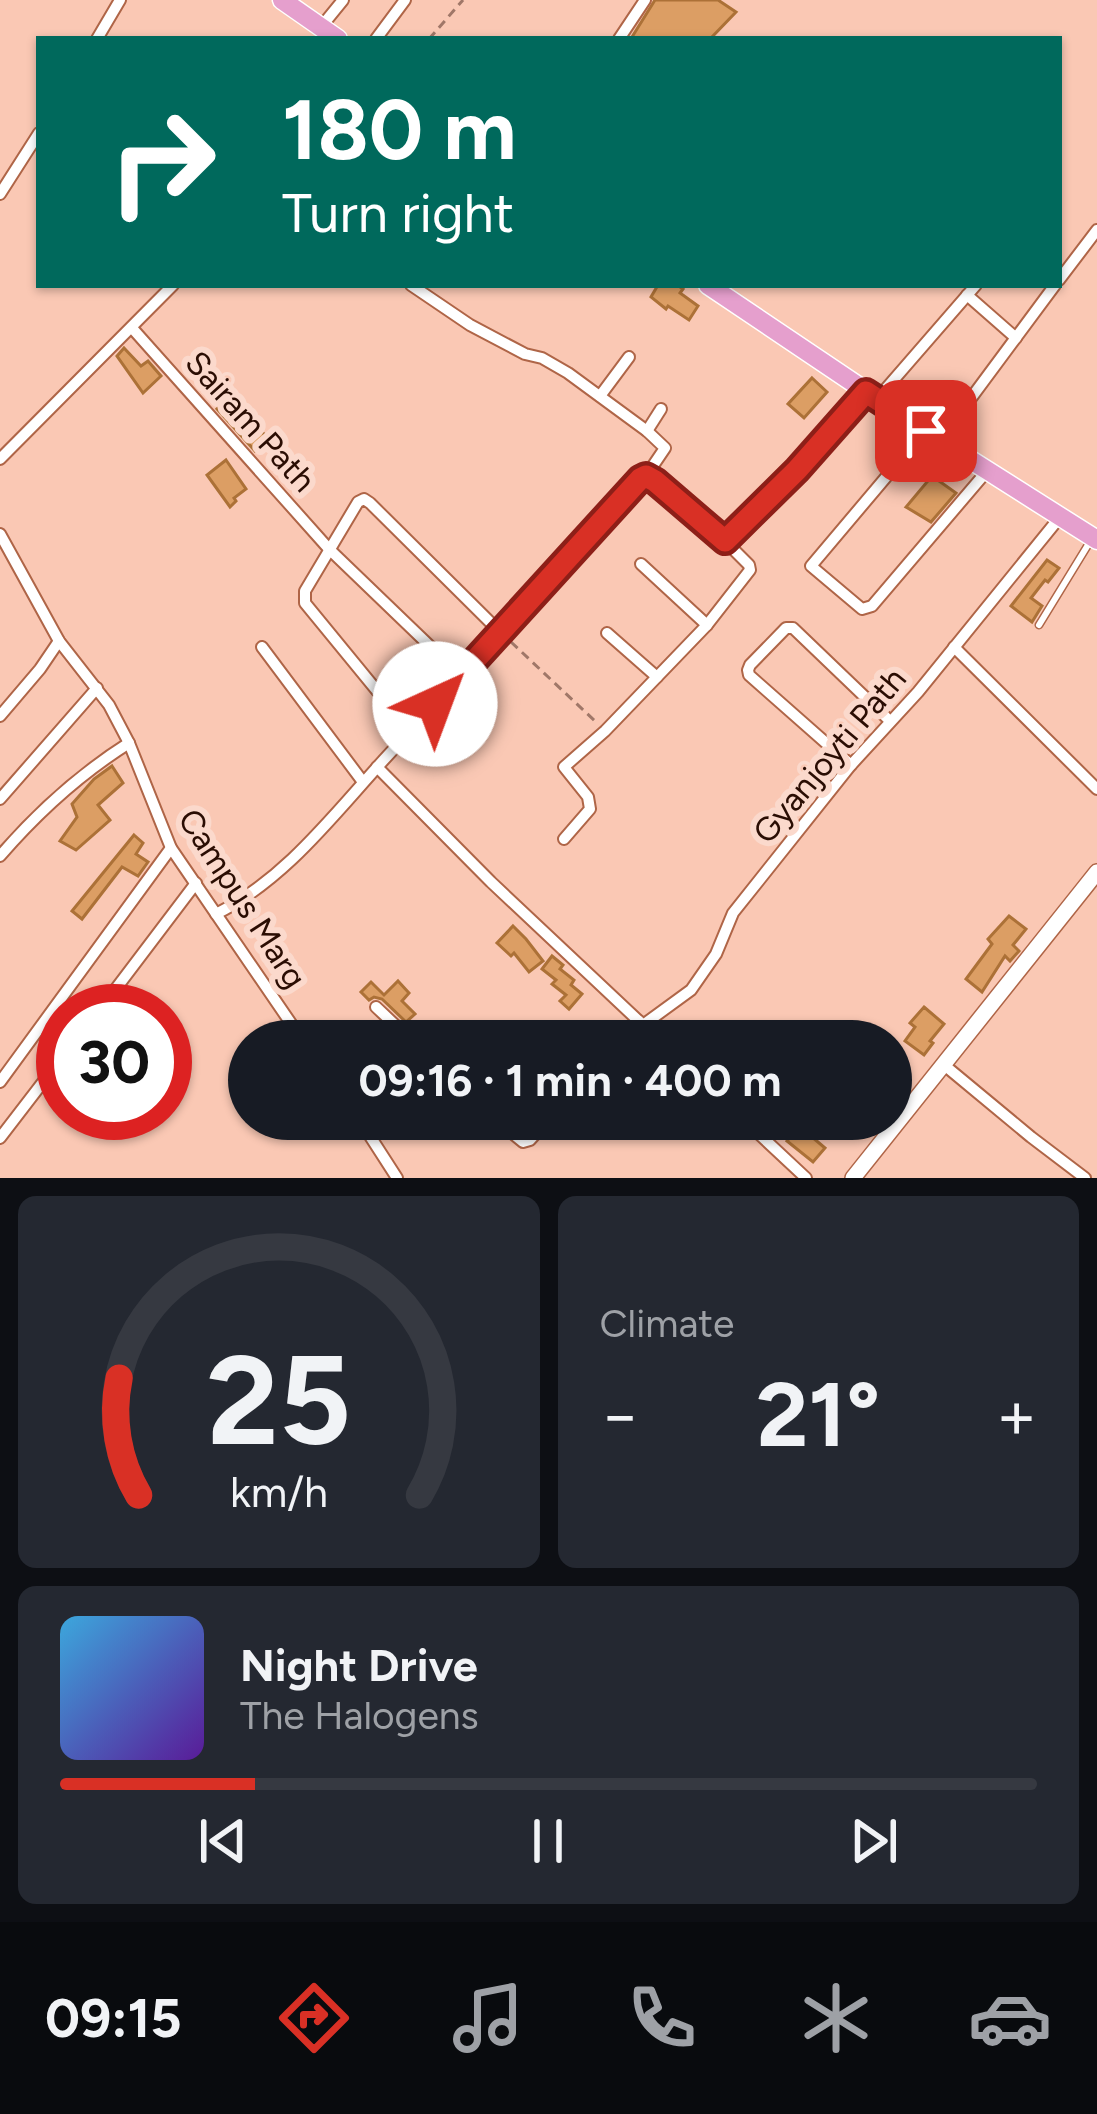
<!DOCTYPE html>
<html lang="en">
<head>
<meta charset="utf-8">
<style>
	body { margin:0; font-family:Figtree,sans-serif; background:#242831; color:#f1f3f6; height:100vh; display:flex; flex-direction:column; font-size:45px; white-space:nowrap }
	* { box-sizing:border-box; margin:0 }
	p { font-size:39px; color:#9ea1a6 }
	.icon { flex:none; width:66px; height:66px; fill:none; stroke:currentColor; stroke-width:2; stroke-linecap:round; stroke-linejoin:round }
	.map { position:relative; height:1178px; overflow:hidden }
	.drawer { display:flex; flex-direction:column; gap:18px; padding:18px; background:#0d0f14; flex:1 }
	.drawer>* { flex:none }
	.banner { position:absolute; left:36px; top:36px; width:1026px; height:252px; border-radius:0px; box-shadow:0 3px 9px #0004; background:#00695c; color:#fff; overflow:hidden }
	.speed { position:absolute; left:36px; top:984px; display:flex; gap:24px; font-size:60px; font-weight:700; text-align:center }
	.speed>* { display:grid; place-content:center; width:156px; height:156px; border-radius:50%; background:#171b24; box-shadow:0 3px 9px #0004; line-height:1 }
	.speed .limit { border:18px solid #d22; background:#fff; color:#111 }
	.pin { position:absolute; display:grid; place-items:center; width:102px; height:102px; color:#fff; margin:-51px; border-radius:24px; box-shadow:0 6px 18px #0006 }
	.me { position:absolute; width:132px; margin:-66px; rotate:43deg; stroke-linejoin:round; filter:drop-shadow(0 0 9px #0008) }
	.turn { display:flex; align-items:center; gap:42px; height:252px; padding:0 48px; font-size:54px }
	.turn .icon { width:156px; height:156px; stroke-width:2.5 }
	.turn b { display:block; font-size:84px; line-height:102px }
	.big { font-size:90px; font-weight:700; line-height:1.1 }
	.drawer .widget { flex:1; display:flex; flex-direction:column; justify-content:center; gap:18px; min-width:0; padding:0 42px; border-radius:18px; background:#242831 }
	.drawer .dial { align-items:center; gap:0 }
	.dial svg { height:312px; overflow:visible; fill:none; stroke:#363941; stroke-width:7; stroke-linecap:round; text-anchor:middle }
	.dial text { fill:#f1f3f6; stroke:none }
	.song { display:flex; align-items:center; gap:36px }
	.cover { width:144px; height:144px; border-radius:18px; background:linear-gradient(135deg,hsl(200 70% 55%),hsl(270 70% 35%)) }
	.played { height:12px; border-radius:6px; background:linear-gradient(90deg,#d93025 20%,#363941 20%) }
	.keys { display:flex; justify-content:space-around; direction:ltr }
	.heat { display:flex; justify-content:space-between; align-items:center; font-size:66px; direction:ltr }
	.drawer .tiles { flex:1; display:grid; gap:18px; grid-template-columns:1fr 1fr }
	.widget:last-child { grid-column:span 2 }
	.trip { position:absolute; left:228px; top:1020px; width:684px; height:120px; border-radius:60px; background:#171b24; box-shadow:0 3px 9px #0004; font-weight:700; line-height:120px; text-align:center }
	.tabs { display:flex; height:192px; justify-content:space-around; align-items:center; background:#090b0e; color:#9ea1a6 }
	.tabs .icon { width:84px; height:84px }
	.tabs .current { color:#d93025 }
	.tabs b { font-size:54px; color:#f1f3f6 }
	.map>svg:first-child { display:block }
	.building { fill:#dc9e64; stroke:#ac7137; stroke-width:3 }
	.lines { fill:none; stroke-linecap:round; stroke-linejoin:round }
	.service-casing { stroke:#af6547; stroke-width:9 }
	.minor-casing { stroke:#af6547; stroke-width:14 }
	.secondary-casing { stroke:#af6547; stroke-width:18 }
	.primary-casing { stroke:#fff; stroke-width:21 }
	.path { stroke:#a07768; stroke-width:3; stroke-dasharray:9 6; stroke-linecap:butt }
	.service { stroke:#fff; stroke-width:6 }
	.minor { stroke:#fff; stroke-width:10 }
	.secondary { stroke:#fff; stroke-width:15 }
	.primary { stroke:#e59fcd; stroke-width:18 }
	.route-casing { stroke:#8d1f18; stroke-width:30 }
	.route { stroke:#d93025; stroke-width:21 }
	.labels { text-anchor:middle; stroke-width:12; stroke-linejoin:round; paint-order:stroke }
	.street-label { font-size:33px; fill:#2a0d03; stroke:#fbd9cc }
</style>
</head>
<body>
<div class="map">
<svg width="1097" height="1178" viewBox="0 0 1097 1178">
	<rect width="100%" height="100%" fill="#fac8b4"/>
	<g class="building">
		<polygon points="655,0 718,0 736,12 710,39 635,39 632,37"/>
		<polygon points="658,285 677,285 683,289 680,293 698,306 689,320 668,306 666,309 651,297"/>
		<polygon points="124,348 141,366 148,361 161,376 143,393 117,356"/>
		<polygon points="812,378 827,392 804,418 788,404"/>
		<polygon points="232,396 269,440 255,451 217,409"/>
		<polygon points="226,460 246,489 234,498 236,501 230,507 207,475"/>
		<polygon points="932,476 956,493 931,522 906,507"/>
		<polygon points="1047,560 1059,568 1048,582 1045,580 1031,598 1042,606 1032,622 1011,606"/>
		<polygon points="112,766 123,783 98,805 110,820 76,850 60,841 77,817 72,804 94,779"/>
		<polygon points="134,835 143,843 136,854 148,862 138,876 122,867 82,919 72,911"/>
		<polygon points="1009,916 1026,929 1013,945 1019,951 1010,961 1005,956 982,992 966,979 992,944 988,939"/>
		<polygon points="513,926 526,939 543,961 529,972 514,953 511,956 497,943"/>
		<polygon points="552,956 563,965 560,969 574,980 571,985 582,994 569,1009 560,1001 566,995 552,984 556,980 542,969"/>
		<polygon points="398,981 409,993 402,1001 415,1014 406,1022 382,999 374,997 369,1000 361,992 371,982 384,995"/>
		<polygon points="924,1007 944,1024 930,1041 933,1043 924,1055 905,1041 915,1027 910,1023"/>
		<polygon points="804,1122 816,1132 812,1137 825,1148 813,1162 787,1141"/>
	</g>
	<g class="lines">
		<g class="service-casing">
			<polyline id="service" points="1039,625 1091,540"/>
		</g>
		<g class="minor-casing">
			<g id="minor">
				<polyline points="321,27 343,0"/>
				<polyline points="97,39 120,0"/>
				<polyline points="376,39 405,0"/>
				<polyline points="619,39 645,0"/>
				<polyline points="0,194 39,133"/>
				<polyline points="1059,280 1097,230"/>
				<polyline points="967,295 1016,338"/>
				<polyline points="132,328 329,549 461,676"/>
				<polyline points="600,396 629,357"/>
				<polyline points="877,399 976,285"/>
				<polyline points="647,431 661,409"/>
				<polyline points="925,431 811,566 862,609 872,606 987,471"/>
				<polyline points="940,440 1055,285"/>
				<polyline points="0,459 173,285"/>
				<polyline points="646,476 655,481 725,541"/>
				<polyline points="0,534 59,641 109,705 129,743 171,848 303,1041"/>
				<polyline points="641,564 707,625"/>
				<polyline points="607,633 657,677"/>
				<polyline points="262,647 363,782"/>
				<polyline points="954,647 1097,789"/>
				<polyline points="0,716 40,669 59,641"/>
				<polyline points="410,731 305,603 305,591 358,502 364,499 370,503 501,633"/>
				<polyline points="851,765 749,675 748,670 750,665 786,628 793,628 890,721"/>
				<polyline points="377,767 491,882 660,1041"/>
				<polyline points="0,799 97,688"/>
				<polyline points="564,839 590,809 588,797 564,767 605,731 707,625 750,570 749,565 725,541 797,470 866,392"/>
				<path d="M0,856C38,812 80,774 129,743"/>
				<path d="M216,914C288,878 337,810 391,752C472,664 552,575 631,485L646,476L665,448L647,431L568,373L542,358L525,354L470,325L411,285"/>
				<polyline points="376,1007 412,1041"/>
				<polyline points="99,1011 196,883"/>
				<polyline points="643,1025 691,990 716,954 733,913 851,765 918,692 1060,517"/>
				<polyline points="620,1041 639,1021"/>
				<polyline points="943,1064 1031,1137 1085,1178"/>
				<polyline points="0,1082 171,848"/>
				<polyline points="359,1119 397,1178"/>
				<polyline points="495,1119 523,1142 530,1140 549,1119"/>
				<polyline points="743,1119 806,1178"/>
				<polyline points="0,1138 63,1056"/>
			</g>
		</g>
		<g class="secondary-casing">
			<polyline id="secondary" points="853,1178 1097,872"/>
		</g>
		<g class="primary-casing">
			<g id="primary">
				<polyline points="282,0 338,39"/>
				<polyline points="708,285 925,431 1097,540"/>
			</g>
		</g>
		<g class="path">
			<polyline points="429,39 463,0"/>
			<polyline points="511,642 596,722"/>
		</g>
		<use href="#service" class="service"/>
		<use href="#minor" class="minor"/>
		<use href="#secondary" class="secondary"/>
		<use href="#primary" class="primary"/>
	</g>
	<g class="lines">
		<g class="route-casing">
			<polyline id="route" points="435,704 640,479 646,476 655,481 725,541 797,470 866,392 926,431"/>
		</g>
		<use href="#route" class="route"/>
	</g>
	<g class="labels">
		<g class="street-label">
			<text transform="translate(251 421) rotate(48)" y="12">Sairam Path</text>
			<text transform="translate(829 755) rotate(-50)" y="12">Gyanjoyti Path</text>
			<text transform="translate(243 898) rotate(57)" y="12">Campus Marg</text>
		</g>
	</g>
</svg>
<div class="speed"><div class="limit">30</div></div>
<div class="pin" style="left:926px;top:431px;background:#d93025"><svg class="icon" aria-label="arrive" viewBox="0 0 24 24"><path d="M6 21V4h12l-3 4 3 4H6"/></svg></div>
<svg class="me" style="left:435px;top:704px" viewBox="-20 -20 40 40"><circle r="19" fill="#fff"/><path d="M0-13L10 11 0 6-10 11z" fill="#d93025"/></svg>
<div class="trip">09:16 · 1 min · 400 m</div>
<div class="banner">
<div class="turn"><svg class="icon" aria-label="right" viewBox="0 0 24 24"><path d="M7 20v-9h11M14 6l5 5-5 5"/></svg><div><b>180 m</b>Turn right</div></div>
</div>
</div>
<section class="drawer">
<div class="tiles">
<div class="widget dial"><svg viewBox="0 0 100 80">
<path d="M14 69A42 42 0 1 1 86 69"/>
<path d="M14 69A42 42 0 0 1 9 39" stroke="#d93025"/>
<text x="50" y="56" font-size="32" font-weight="700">25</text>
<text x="50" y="72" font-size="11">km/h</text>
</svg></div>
<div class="widget"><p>Climate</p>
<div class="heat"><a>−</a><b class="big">21°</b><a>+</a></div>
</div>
<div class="widget">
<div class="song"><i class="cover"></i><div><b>Night Drive</b><p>The Halogens</p></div></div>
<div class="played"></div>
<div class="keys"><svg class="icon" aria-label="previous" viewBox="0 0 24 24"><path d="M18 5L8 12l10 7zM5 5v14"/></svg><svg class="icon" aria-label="pause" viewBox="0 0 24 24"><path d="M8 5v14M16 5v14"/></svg><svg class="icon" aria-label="next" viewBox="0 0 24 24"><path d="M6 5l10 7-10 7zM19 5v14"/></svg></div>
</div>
</div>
</section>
<nav class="tabs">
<b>09:15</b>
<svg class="icon current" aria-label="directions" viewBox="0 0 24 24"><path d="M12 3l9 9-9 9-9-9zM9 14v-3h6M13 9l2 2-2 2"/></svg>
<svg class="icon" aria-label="music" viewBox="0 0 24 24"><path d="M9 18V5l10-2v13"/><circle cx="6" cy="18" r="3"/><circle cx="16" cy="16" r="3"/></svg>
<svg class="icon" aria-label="phone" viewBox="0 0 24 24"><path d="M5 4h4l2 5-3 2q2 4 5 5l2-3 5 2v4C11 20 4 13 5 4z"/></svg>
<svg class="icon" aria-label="climate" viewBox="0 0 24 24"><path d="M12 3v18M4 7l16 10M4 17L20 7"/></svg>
<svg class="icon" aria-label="car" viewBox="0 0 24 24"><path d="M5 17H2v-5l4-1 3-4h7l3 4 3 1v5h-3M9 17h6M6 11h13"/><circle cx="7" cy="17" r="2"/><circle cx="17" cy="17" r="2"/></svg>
</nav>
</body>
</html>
